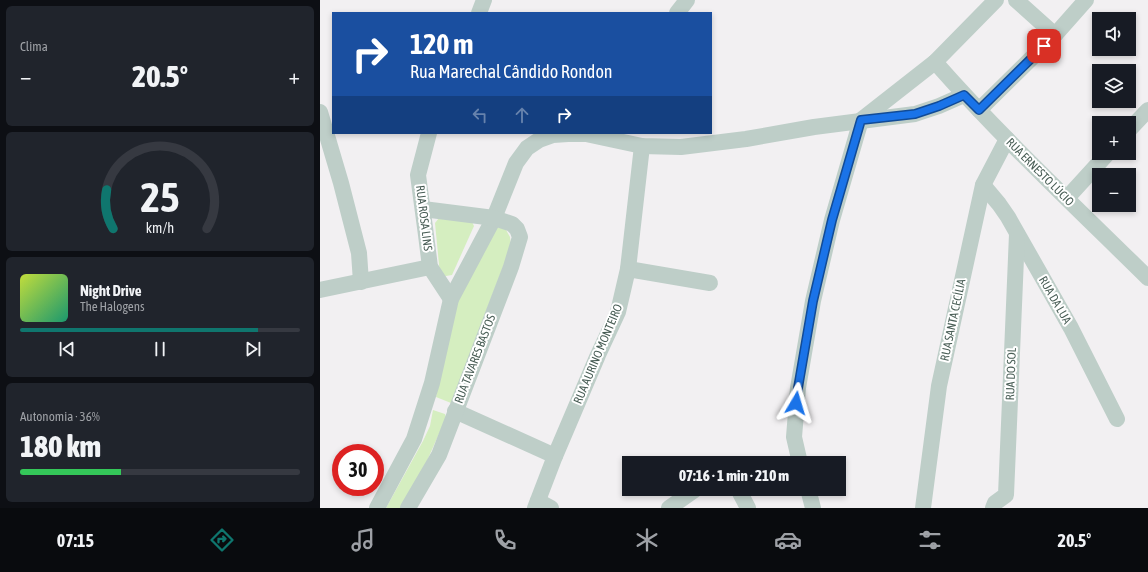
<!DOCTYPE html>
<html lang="pt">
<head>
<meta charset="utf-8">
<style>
	body { margin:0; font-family:"Asap Condensed",sans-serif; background:#20242c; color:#f1f3f6; height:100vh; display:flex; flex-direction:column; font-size:15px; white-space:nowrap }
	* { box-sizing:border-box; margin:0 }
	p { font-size:13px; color:#9ea1a6 }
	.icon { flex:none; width:22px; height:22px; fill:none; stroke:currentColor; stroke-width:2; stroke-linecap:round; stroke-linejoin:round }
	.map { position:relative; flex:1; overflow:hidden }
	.panel { display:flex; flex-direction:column; gap:6px; padding:6px; background:#0d0f14; width:320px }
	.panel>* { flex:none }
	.hud { position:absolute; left:12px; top:12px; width:380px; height:122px; border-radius:0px; box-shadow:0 2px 6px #0003; background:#1a4fa0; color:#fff; overflow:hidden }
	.tools { position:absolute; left:772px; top:12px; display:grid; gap:8px }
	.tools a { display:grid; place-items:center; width:44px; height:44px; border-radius:0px; background:#171b24; box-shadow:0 2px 6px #0003; font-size:20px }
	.speed { position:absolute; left:12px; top:444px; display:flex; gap:8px; font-size:20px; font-weight:700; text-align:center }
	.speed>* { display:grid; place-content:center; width:52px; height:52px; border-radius:50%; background:#171b24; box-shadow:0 2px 6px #0003; line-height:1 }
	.speed .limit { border:6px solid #d22; background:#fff; color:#111 }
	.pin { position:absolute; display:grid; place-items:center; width:34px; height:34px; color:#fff; margin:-17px; border-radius:8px; box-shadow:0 2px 6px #0006 }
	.me { position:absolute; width:44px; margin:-22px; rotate:7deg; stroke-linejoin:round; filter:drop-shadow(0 0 3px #0008) }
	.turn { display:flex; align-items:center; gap:14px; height:84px; padding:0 12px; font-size:18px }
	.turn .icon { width:52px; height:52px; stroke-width:2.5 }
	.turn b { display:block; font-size:28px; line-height:34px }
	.lanes { display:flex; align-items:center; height:38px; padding:0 12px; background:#0003; justify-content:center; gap:20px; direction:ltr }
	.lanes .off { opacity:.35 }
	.big { font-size:30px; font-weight:800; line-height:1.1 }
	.panel .widget { flex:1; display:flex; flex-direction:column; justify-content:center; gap:6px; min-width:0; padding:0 14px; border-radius:6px; background:#20242c }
	.panel .dial { align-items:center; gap:0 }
	.dial svg { height:104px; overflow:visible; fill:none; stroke:#363941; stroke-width:7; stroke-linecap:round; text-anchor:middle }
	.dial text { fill:#f1f3f6; stroke:none }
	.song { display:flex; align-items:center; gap:12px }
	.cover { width:48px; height:48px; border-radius:6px; background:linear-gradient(135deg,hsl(70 70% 55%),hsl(160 70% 35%)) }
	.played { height:4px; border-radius:2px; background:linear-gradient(90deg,#0f766e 85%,#363941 85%) }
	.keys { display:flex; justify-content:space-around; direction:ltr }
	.heat { display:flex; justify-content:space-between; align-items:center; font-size:22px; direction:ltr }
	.charge { height:6px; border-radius:3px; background:linear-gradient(90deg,#34c759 36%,#363941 0) }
	.trip { position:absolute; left:302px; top:456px; width:224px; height:40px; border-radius:0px; background:#171b24; box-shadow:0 2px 6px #0003; font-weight:800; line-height:40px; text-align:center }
	.tabs { display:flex; height:64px; justify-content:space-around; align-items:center; background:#090b0e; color:#9ea1a6 }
	.tabs .icon { width:28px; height:28px }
	.tabs .on { color:#0f766e }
	.tabs b { font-size:18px; color:#f1f3f6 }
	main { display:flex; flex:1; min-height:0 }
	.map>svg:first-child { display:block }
	.green { fill:#d5eec0 }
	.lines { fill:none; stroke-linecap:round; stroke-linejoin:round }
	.minor { stroke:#becec8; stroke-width:16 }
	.route-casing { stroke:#114b97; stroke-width:10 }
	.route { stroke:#1a73e8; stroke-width:7 }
	.labels { text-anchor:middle; stroke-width:4; stroke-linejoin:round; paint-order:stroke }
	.street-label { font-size:12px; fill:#485d55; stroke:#fff }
</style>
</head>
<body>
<main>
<section class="panel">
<div class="widget"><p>Clima</p>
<div class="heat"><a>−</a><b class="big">20.5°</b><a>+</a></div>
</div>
<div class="widget dial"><svg viewBox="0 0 100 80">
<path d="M14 69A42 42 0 1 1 86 69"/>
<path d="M14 69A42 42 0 0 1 9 39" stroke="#0f766e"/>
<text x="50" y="56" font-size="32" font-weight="700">25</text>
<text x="50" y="72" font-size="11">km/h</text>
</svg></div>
<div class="widget">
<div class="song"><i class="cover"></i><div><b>Night Drive</b><p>The Halogens</p></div></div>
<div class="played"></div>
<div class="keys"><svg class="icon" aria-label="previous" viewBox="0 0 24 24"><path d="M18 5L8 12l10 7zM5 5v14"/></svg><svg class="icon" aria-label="pause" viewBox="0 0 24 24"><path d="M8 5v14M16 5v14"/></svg><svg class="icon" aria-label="next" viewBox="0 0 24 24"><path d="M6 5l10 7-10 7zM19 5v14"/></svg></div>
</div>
<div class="widget"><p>Autonomia · 36%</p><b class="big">180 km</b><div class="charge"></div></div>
</section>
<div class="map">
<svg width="828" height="508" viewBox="0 0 828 508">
	<rect width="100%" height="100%" fill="#f2f0f2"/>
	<g class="green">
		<polygon points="119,218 152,222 154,226 132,275 126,276 120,275 115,223"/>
		<polygon points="173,227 185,228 190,237 191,246 131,403 116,397 130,319"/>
		<polygon points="113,410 125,414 126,418 106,463 80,508 66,508 103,441 110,426"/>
	</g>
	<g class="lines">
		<g class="minor">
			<polyline points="696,0 735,35"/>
			<polyline points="159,13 164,0"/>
			<polyline points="357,13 367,0"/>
			<path d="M615,62C682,138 756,207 828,278"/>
			<polyline points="659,110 735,35 766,0"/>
			<polyline points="0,112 21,183 39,253 41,282"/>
			<polyline points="809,130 828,110"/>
			<polyline points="109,133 98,175 106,235 110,267 131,299"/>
			<polyline points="663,185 679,204 688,217 751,328 797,419"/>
			<polyline points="747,198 788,153"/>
			<polyline points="308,269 390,283"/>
			<polyline points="0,290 110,267"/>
			<polyline points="135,411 235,456"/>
			<polyline points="480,463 474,437 478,388 493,301 512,220 541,120 615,62 676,0"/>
			<polyline points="418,489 428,508"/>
			<polyline points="488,489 493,508"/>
			<polyline points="218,501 231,508"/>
			<polyline points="57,508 94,439 112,383 131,299 174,218 196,163 207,148 219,140 233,135 248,134 266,134 322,146 361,147 426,139 494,127 595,114 619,106 644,95"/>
			<polyline points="88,508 119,455 191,267 200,237 197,229 192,224 174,218 103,209"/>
			<polyline points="215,508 235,456 278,355 298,312 308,269 322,146"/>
			<polyline points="349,508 376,489"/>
			<polyline points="603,508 619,386 663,185 687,139"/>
			<polyline points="673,508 675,503 686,495 697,234"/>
		</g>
	</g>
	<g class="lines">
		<g class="route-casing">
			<polyline id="route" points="476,403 478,388 493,301 512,220 541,120 595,114 619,106 644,95 659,110 724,46"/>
		</g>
		<use href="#route" class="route"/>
	</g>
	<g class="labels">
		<g class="street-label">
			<text transform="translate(720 172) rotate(45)" y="4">RUA ERNESTO LÚCIO</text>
			<text transform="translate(104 218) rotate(83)" y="4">RUA ROSA LINS</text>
			<text transform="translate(735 300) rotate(60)" y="4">RUA DA LUA</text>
			<text transform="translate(633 320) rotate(-78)" y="4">RUA SANTA CECÍLIA</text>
			<text transform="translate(278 354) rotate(-67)" y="4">RUA AURINO MONTEIRO</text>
			<text transform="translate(155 359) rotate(-69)" y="4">RUA TAVARES BASTOS</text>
			<text transform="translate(691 374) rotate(-88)" y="4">RUA DO SOL</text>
		</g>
	</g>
</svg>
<div class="tools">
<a><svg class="icon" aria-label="sound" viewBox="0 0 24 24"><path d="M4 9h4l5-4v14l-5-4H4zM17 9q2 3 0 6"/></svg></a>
<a><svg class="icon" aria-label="layers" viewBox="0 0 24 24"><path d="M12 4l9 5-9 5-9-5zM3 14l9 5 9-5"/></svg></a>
<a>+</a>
<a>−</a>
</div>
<div class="speed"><div class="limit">30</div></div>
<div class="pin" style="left:724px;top:46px;background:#d93025"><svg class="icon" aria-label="arrive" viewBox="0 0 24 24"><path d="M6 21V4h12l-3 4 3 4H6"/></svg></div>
<svg class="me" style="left:476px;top:403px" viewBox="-20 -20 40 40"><path d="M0-17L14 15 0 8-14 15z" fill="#1a73e8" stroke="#fff" stroke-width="4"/></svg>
<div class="trip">07:16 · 1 min · 210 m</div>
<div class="hud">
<div class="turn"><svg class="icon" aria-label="right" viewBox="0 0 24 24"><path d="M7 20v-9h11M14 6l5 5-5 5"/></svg><div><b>120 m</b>Rua Marechal Cândido Rondon</div></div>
<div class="lanes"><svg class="icon off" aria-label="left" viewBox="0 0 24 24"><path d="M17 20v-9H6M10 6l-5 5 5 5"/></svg><svg class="icon off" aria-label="ahead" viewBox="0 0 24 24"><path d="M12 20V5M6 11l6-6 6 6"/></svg><svg class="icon" aria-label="right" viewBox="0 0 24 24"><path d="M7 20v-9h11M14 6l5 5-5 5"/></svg></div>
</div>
</div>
</main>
<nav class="tabs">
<b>07:15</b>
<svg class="icon on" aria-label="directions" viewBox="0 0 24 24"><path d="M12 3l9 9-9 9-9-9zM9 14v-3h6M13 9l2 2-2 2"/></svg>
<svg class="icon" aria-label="music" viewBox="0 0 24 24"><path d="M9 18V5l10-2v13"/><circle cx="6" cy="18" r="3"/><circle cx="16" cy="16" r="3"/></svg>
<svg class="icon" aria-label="phone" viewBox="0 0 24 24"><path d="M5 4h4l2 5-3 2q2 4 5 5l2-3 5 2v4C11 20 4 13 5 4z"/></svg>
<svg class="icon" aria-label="climate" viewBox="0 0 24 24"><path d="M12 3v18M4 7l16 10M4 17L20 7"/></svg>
<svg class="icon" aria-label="car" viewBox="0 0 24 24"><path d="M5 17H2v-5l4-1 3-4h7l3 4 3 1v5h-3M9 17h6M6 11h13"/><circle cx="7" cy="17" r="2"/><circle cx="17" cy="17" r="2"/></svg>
<svg class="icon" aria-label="filters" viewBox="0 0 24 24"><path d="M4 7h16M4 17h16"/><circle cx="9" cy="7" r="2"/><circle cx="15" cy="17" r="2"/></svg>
<b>20.5°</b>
</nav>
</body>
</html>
